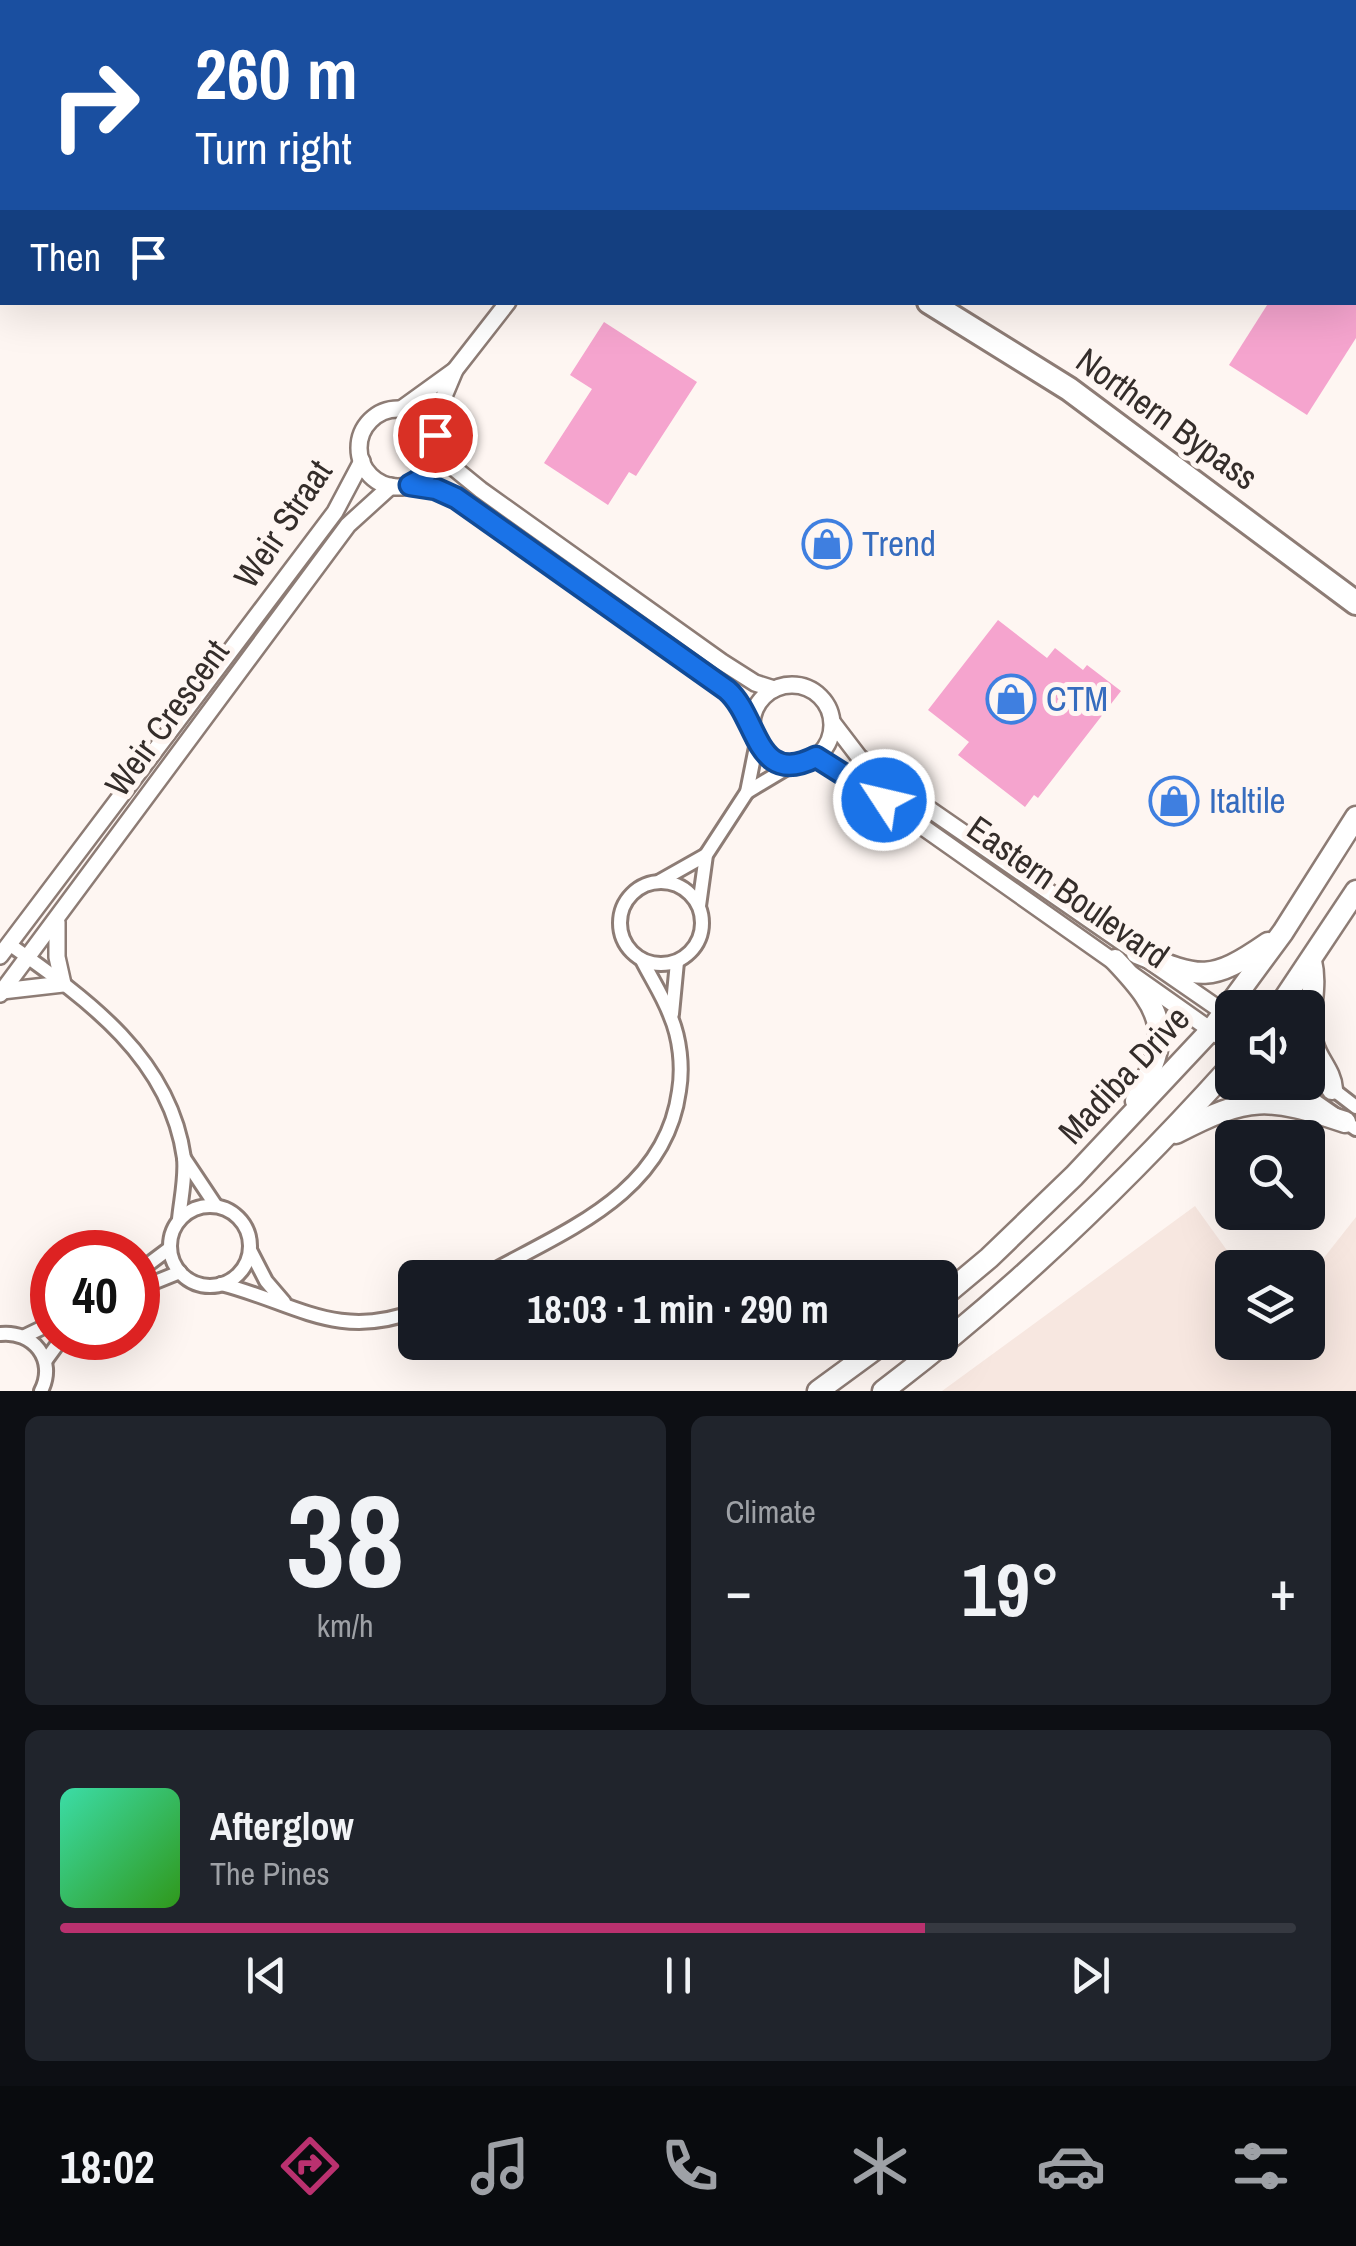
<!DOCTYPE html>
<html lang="en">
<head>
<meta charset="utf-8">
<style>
	body { margin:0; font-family:"Archivo Narrow",sans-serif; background:#20242c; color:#f1f3f6; height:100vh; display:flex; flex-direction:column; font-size:38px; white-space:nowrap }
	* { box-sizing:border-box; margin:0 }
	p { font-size:32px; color:#9ea1a6 }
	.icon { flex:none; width:55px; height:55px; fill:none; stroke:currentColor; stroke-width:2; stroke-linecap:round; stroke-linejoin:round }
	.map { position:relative; height:1391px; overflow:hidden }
	.side { display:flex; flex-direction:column; gap:25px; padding:25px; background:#0d0f14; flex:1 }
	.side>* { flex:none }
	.banner { position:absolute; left:0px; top:0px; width:1358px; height:305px; box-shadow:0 10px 40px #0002; background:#1a4fa0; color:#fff; overflow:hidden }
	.tools { position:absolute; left:1215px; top:990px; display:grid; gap:20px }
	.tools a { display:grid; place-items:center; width:110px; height:110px; border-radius:15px; background:#171b24; box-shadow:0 10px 40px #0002; font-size:50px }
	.speed { position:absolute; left:30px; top:1230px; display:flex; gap:20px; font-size:50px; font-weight:700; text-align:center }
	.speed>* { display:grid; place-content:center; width:130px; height:130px; border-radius:50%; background:#171b24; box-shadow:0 10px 40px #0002; line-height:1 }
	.speed .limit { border:15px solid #d22; background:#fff; color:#111 }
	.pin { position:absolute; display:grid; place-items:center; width:85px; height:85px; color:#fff; margin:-42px; border:5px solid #fff; border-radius:50%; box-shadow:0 2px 10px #0007 }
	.me { position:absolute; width:110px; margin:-55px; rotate:305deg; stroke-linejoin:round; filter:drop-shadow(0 0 8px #0008) }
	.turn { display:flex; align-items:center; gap:35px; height:210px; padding:0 30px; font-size:45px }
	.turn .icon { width:130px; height:130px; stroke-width:2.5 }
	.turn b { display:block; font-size:70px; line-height:85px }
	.then { display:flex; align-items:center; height:95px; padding:0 30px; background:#0003; gap:20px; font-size:38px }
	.big { font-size:75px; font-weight:700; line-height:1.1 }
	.side .card { flex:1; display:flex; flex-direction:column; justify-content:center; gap:15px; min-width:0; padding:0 35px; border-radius:15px; background:#20242c }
	.side .dial { align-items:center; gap:0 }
	.dial b { font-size:130px; line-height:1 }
	.song { display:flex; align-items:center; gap:30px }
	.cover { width:120px; height:120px; border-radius:15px; background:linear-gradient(135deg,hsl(160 70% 55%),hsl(110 70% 35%)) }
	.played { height:10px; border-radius:5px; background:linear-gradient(90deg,#ba316f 70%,#363941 70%) }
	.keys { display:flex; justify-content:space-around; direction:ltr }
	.heat { display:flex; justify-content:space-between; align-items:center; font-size:55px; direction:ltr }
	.side .tiles { flex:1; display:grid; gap:25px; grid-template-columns:1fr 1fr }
	.card:last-child { grid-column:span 2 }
	.trip { position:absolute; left:398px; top:1260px; width:560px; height:100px; border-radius:15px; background:#171b24; box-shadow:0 10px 40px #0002; font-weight:700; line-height:100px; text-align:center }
	.tab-bar { display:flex; height:160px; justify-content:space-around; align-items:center; background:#090b0e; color:#9ea1a6 }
	.tab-bar .icon { width:70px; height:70px }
	.tab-bar .current { color:#ba316f }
	.tab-bar b { font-size:45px; color:#f1f3f6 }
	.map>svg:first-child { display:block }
	.built { fill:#f7e7e0 }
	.building { fill:#f5a4ce }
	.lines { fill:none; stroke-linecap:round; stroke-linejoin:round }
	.minor-casing { stroke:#8d7c75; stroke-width:18 }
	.tertiary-casing { stroke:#8d7c75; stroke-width:20 }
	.primary-casing { stroke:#8d7c75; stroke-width:25 }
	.motorway-casing { stroke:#8d7c75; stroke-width:28 }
	.minor { stroke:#fff; stroke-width:12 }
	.tertiary { stroke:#fff; stroke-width:15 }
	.primary { stroke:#fff; stroke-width:20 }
	.motorway { stroke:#fff; stroke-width:22 }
	.rail-casing { stroke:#4c4542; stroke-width:9 }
	.rail { stroke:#fef6f2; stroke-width:5; stroke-dasharray:15; stroke-linecap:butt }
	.route-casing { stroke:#114b97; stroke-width:25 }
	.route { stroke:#1a73e8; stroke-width:18 }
	.labels { text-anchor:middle; stroke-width:10; stroke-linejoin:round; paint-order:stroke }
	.street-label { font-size:35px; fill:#342d2a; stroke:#fef6f2 }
	.shop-label { font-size:35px; fill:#366cbe; stroke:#fef6f2; text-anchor:start }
</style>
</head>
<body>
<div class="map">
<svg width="1356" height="1391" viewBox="0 0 1356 1391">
	<rect width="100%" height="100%" fill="#fef6f2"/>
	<polygon class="built" points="1195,1206 1239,1267 1232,1268 1232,1342 1308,1342 1308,1278 1356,1217 1356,1391 942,1391"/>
	<g class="building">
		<polygon points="1269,302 1356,302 1356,338 1307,415 1229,365"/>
		<polygon points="604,322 697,382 636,476 629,472 608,505 544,463 592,389 570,375"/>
		<polygon points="998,620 1047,658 1055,648 1083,670 1087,665 1121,691 1038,798 1034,795 1025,807 958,755 969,742 928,710"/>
	</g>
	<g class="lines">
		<g class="minor-casing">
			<g id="minor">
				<polyline points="845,0 845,2"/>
				<polyline points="1054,2 1056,0"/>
				<polyline points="747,792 792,765"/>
				<polyline points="660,881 706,855"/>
				<circle cx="661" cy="923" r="41"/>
				<polyline points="699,906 706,855 747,792 757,742"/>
				<path d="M9,944C85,998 170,1057 184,1158C186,1177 181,1199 179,1219"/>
				<polyline points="672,1014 677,962"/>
				<polyline points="1308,1070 1356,1107"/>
				<polyline points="1288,1082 1356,1129"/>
				<polyline points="184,1158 216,1206"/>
				<circle cx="210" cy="1246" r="40"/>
				<polyline points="250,1250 266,1281 284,1302"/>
				<polyline points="138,1272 170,1248"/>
				<path d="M480,1278C561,1232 665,1196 679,1091C683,1067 680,1038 670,1015C663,996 651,978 642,960"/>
				<path d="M221,1284C293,1302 337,1341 415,1311"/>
				<polyline points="138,1289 180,1272"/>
				<path d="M0,1334C33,1330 57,1360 41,1391"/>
				<polyline points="25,1336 52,1323"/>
				<polyline points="46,1360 62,1338"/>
			</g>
		</g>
		<g class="tertiary-casing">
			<g id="tertiary">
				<polyline points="681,2 682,0"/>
				<polyline points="401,409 455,370"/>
				<circle cx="398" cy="448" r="39"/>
				<polyline points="431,427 455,370 508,302"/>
				<polyline points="437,443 454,468 481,490 722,662 755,683 774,689"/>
				<polyline points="410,485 447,493 488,519 727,690 741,704 752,724"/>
				<circle cx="792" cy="725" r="40"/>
				<polyline points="833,723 859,757 887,780 1232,1018"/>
				<polyline points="817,757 859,782 1232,1045"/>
				<polyline points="0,956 335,512 362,461"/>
				<polyline points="2,991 63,984 57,957 57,922"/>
				<polyline points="0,994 348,525 391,486"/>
			</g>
		</g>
		<g class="primary-casing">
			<g id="primary">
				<path d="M1137,953C1201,979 1210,983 1268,943"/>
				<path d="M1115,960C1167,1015 1171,1033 1136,1101"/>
				<path d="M1311,961C1318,989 1306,1015 1313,1044C1317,1060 1331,1072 1332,1089"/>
				<polyline points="1278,1008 1356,891"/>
				<path d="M1176,1133C1249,1095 1268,1096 1345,1122"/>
				<polyline points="940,1299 989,1258 1074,1176 1211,1030 1283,932 1356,817"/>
				<polyline points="818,1391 885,1342"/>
				<path d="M883,1391C1011,1294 1125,1184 1232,1065"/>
			</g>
		</g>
		<g class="motorway-casing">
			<g id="motorway">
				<polyline points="307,0 314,2"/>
				<polyline points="929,302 1069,389 1356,603"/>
			</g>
		</g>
		<use href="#minor" class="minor"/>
		<use href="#tertiary" class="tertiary"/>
		<use href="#primary" class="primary"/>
		<use href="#motorway" class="motorway"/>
		<g class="rail-casing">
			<g id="rail">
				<polyline points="71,2 72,0"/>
				<polyline points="0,121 2,117"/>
			</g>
		</g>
		<use href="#rail" class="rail"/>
	</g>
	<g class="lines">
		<g class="route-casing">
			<path id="route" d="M435,435C440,458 431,475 410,485L436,489L456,498L727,690C759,718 755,788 816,757L884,800"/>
		</g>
		<use href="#route" class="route"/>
	</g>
	<defs>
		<g id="shop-ring" transform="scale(2.5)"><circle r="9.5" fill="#fef6f2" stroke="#3f7fe0" stroke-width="1.5"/><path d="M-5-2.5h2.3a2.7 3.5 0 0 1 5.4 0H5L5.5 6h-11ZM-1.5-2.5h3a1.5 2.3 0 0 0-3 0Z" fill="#3f7fe0"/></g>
	</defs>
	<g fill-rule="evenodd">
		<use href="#shop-ring" x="827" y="544"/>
		<use href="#shop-ring" x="1011" y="699"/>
		<use href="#shop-ring" x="1174" y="801"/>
	</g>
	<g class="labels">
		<g class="street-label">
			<text transform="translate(1167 419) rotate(36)" y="12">Northern Bypass</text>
			<text transform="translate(283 524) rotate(-56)" y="12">Weir Straat</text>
			<text transform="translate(167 718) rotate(-54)" y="12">Weir Crescent</text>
			<text transform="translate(1068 892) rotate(35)" y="12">Eastern Boulevard</text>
			<text transform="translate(1124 1075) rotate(-47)" y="12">Madiba Drive</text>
		</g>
		<g class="shop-label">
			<text x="862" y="556">Trend</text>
			<text x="1046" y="711">CTM</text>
			<text x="1209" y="813">Italtile</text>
		</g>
	</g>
</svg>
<div class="tools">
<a><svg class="icon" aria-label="sound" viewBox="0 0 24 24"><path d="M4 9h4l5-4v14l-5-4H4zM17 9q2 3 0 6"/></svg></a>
<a><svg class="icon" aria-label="search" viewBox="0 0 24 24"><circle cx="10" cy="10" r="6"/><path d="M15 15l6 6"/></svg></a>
<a><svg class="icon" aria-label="layers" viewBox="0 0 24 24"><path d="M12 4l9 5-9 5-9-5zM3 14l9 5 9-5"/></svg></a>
</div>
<div class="speed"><div class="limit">40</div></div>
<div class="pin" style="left:435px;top:435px;background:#d93025"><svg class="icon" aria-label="arrive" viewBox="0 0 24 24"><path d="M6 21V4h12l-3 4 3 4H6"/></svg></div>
<svg class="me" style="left:884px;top:800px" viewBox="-20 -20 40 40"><circle r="17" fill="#1a73e8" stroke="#fff" stroke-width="3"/><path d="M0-11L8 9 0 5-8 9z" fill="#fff"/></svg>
<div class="trip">18:03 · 1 min · 290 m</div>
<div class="banner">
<div class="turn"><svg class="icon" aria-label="right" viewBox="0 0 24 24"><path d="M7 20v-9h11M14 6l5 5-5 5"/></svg><div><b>260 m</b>Turn right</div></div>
<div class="then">Then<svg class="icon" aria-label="arrive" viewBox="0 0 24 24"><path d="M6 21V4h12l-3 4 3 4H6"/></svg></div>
</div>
</div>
<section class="side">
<div class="tiles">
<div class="card dial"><b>38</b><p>km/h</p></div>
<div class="card"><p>Climate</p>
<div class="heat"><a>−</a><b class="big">19°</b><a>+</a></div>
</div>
<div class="card">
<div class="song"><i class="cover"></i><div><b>Afterglow</b><p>The Pines</p></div></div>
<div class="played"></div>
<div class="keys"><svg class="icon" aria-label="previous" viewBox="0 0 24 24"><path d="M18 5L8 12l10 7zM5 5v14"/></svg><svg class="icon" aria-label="pause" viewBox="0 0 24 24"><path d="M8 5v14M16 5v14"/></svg><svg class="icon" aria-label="next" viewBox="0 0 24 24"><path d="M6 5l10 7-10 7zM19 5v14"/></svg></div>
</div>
</div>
</section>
<nav class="tab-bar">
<b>18:02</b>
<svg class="icon current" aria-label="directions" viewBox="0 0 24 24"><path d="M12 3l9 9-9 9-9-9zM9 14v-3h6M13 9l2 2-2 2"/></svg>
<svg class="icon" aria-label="music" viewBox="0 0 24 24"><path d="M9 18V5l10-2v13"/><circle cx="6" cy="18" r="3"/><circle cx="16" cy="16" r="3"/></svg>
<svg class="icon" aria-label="phone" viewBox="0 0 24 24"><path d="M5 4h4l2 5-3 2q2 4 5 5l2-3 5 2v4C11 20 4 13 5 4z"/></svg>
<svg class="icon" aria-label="climate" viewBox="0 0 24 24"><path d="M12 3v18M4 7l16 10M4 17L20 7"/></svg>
<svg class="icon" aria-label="car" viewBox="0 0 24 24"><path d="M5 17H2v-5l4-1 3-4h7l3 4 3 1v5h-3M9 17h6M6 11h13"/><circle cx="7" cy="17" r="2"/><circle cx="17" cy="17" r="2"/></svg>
<svg class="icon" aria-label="filters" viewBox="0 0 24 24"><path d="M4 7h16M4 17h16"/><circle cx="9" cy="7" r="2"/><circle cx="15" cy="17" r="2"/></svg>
</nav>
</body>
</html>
